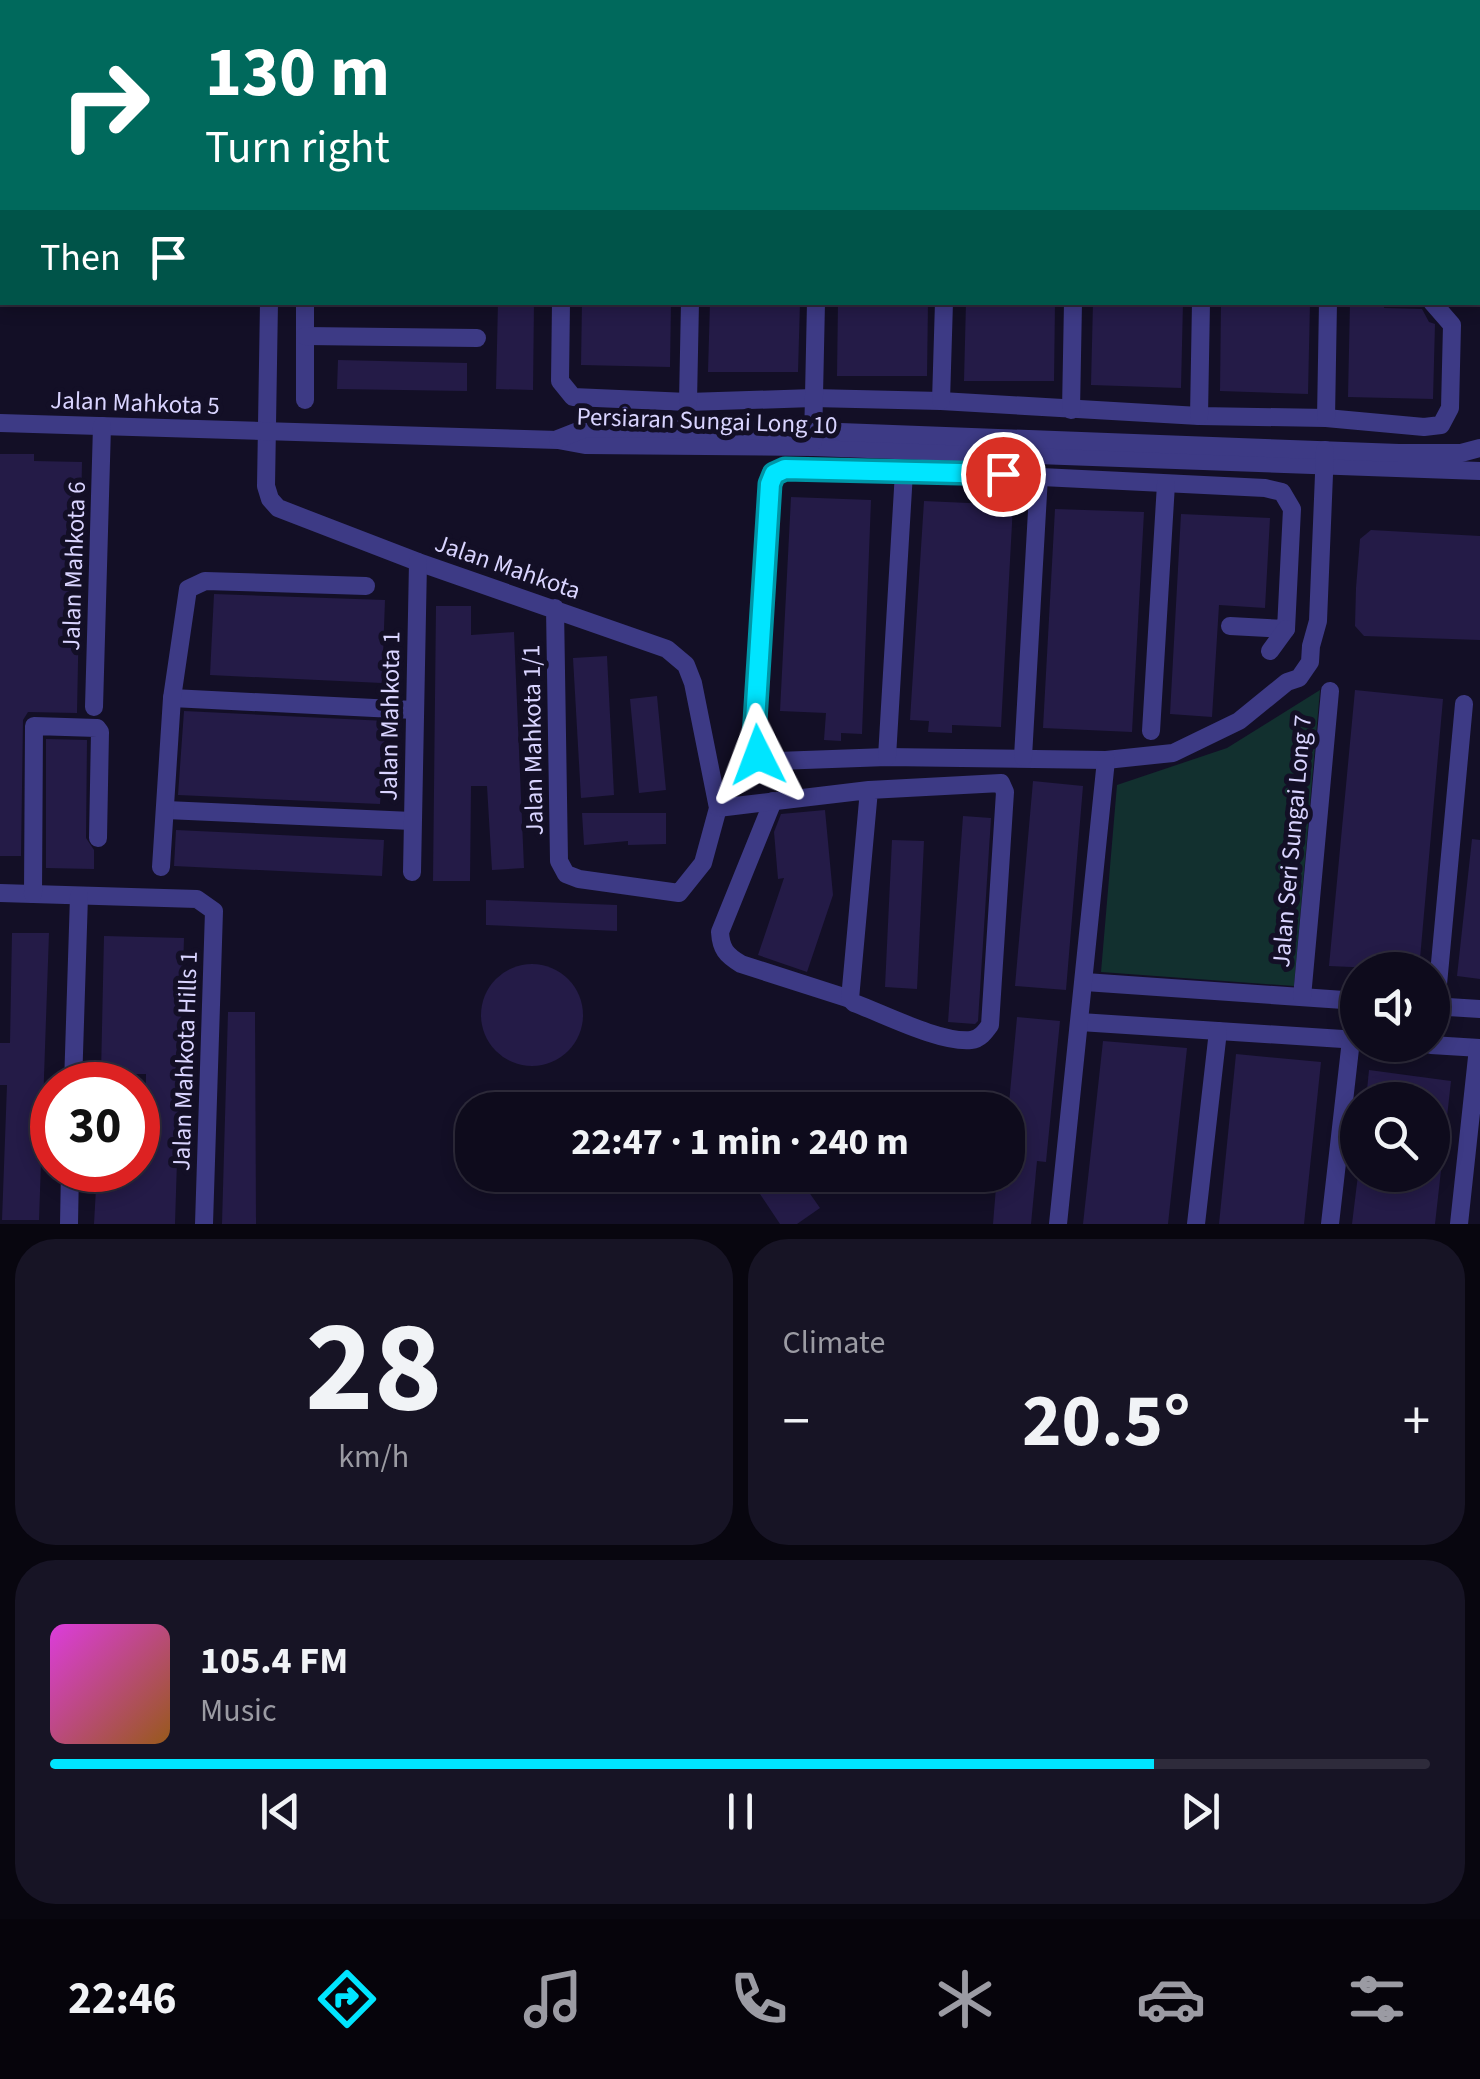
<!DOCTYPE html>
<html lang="en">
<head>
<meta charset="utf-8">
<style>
	body { margin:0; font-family:"Source Sans 3",sans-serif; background:#171425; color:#f1f3f6; height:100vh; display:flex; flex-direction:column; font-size:38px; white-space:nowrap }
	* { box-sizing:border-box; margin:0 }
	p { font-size:32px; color:#9b9ba3 }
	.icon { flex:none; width:55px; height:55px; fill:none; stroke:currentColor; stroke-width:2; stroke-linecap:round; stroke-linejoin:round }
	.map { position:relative; height:1224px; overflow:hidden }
	.sheet { display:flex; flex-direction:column; gap:15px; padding:15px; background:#08060f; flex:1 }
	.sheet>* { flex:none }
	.top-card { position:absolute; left:0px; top:0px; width:1480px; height:305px; box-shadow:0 5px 15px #0003,0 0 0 2px #2e2b3b; background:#00695c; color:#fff; overflow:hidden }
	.fabs { position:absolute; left:1340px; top:952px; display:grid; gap:20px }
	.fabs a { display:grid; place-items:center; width:110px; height:110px; border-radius:50%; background:#0e0b1c; box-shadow:0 5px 15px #0003,0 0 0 2px #2e2b3b; font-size:50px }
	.speed { position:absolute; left:30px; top:1062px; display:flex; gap:20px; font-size:50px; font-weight:700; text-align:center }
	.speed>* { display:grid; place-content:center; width:130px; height:130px; border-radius:50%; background:#0e0b1c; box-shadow:0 5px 15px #0003,0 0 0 2px #2e2b3b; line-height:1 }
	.speed .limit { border:15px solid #d22; background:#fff; color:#111 }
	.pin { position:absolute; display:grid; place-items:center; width:85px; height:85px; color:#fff; margin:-42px; border:5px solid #fff; border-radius:50%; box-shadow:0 2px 10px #0007 }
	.me { position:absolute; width:110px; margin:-55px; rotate:357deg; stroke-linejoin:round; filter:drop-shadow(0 0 8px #0008) }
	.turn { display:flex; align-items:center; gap:35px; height:210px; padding:0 40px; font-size:45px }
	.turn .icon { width:130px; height:130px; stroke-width:2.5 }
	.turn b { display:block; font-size:70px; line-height:85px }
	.then { display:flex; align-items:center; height:95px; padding:0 40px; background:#0003; gap:20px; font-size:38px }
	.big { font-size:75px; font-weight:700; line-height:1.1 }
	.sheet .widget { flex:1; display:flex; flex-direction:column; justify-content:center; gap:15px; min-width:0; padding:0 35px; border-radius:40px; background:#171425 }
	.sheet .dial { align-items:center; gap:0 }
	.dial b { font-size:130px; line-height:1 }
	.song { display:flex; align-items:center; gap:30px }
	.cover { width:120px; height:120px; border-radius:15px; background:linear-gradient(135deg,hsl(300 70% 55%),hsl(30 70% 35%)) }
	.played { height:10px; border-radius:5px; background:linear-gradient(90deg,#00e5ff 80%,#2e2b3b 80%) }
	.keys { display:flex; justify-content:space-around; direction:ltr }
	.heat { display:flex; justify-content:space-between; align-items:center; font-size:55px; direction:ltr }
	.sheet .tiles { flex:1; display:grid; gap:15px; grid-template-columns:1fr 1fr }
	.widget:last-child { grid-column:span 2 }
	.trip { position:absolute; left:455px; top:1092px; width:570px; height:100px; border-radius:40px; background:#0e0b1c; box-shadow:0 5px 15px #0003,0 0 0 2px #2e2b3b; font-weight:700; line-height:100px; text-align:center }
	.dock { display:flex; height:160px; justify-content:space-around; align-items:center; background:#06040b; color:#9b9ba3 }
	.dock .icon { width:70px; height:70px }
	.dock .active { color:#00e5ff }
	.dock b { font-size:45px; color:#f1f3f6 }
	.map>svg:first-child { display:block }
	.green { fill:#12302f }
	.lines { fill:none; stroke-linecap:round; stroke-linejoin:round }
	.river { stroke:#0c2248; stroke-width:25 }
	.building { fill:#241b47 }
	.minor { stroke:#3d3a85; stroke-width:18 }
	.highway { stroke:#ff4fa3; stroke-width:25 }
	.route-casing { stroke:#0095a6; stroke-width:25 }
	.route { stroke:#00e5ff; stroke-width:18 }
	.labels { text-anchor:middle; stroke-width:10; stroke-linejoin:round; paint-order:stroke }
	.street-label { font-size:25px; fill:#d9d4ff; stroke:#130f26 }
</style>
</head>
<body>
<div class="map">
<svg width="1480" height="1224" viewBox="0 0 1480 1224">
	<rect width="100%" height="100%" fill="#130f26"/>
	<polygon class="green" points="1320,690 1294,986 1101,972 1117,785 1227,748"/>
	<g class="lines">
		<g class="river">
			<polyline points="1406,0 1409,2"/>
			<polyline points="1478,64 1480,66"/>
		</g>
	</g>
	<g class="building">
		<polygon points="498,302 534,302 533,390 496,389"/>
		<polygon points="582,302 671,302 670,367 581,365"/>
		<polygon points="710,302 800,302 798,372 708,372"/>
		<polygon points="838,302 928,302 927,376 837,376"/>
		<polygon points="966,302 1055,302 1054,381 964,381"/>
		<polygon points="1093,302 1183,302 1181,388 1091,385"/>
		<polygon points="1221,302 1310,302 1308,394 1220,391"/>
		<polygon points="1350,302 1384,302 1384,308 1422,309 1429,322 1435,324 1433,399 1348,397"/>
		<polygon points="338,360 467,363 467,391 337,389"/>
		<polygon points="0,454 34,454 34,461 82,462 77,713 28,712 23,720 21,856 0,856"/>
		<polygon points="791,497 871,500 862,734 841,733 841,741 824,740 826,713 780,711"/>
		<polygon points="924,501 1013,505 1001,727 952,725 952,733 928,732 929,721 910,720"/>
		<polygon points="1055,509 1144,512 1132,732 1043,728"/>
		<polygon points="1181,514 1270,518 1265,608 1219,605 1212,717 1170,714"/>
		<polygon points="1371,530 1480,536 1480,640 1364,636 1355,626 1356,588 1360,539"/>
		<polygon points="214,594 385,600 382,683 210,675"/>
		<polygon points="436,606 471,606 471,635 514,632 524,868 492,870 487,786 471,786 470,881 433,881"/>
		<polygon points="607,656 614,795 581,798 573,658"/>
		<polygon points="1355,690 1443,699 1419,970 1329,966"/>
		<polygon points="657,696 666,790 639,793 630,699"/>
		<polygon points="184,711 386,721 380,804 178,795"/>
		<polygon points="46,739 87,740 86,838 94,850 94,869 46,868"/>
		<polygon points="1033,781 1083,786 1066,990 1015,986"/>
		<polygon points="825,810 833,895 807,972 758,955 784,878 778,879 774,832 781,814"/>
		<polygon points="582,813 666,813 666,844 628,845 628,841 584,845"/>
		<polygon points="963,816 991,818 978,1021 975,1024 948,1022"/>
		<polygon points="176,830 384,840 382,876 174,866"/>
		<polygon points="1472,839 1480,840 1480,979 1457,976"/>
		<polygon points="892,840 924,841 917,989 885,987"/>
		<polygon points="486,900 617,905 617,931 486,925"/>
		<polygon points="12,933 49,933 39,1220 2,1220 7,1085 0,1085 0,1043 10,1043"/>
		<polygon points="104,936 184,938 175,1224 94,1224 97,1170 142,1170 145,1138 146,1074 101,1074"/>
		<circle cx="532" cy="1015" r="51"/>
		<polygon points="228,1012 255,1012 256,1224 222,1224"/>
		<polygon points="1017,1017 1060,1021 1046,1162 1037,1161 1031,1224 993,1224 997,1175 1008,1175 1008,1114"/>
		<polygon points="1103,1041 1187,1048 1168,1224 1083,1224"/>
		<polygon points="1236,1054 1321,1062 1304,1224 1219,1224"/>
		<polygon points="1369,1070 1451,1081 1435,1224 1352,1224 1358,1175 1432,1175 1432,1100 1366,1100"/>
		<polygon points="769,1175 797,1175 820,1208 797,1224 780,1224 754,1185"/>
	</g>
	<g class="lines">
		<g class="minor">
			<polyline points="253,0 253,2"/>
			<polyline points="1102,0 1106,2"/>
			<polyline points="1270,0 1274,2"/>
			<polyline points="1307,0 1311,2"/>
			<polyline points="305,2 305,0"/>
			<polyline points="573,2 630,2"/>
			<polyline points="821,2 821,0"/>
			<polyline points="949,2 949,0"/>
			<polyline points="1080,2 1080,0"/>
			<polyline points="1478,141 1480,143"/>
			<polyline points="1478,173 1480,176"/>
			<polyline points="269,302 266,486 270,499 278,508 418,562 667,649 686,665 693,683 718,808 703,863 679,893 579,879 566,874 559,861 555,608"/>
			<polyline points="305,302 305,400"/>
			<polyline points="561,302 560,381 573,397 688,402 813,398 941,401 1199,416 1326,418 1424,427 1441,425 1450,408 1452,325 1432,302"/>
			<polyline points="305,336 477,338"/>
			<polyline points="941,401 944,302"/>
			<polyline points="688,402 690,302"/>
			<polyline points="1071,410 1073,302"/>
			<polyline points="1199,416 1201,302"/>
			<polyline points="1326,418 1328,302"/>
			<polyline points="0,423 558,440 585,445 813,447 1480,471"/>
			<polyline points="558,439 586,428 814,431 1399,453 1461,453 1480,448"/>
			<polyline points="813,442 816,302"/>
			<polyline points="1230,626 1286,629 1292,509 1282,492 1265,488 1003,475 785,469 773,474 770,484 754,737 759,755 777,761 887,757 1106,760 1173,753 1239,721 1287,682 1299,678 1310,662 1311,646 1318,621 1325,450"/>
			<polyline points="1270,651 1286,629"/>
			<polyline points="172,698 414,710"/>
			<polyline points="94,707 102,426"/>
			<polyline points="1151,731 1166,484"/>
			<polyline points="887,757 904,472"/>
			<polyline points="1023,757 1039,476"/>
			<path d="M773,801L720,932C721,949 726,955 741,964L850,999"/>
			<path d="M718,808L869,790L1001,783L1005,792L990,1025C985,1032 980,1039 971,1040C940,1043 884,1014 854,1003L850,999L869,790"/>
			<polyline points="166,810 412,821"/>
			<polyline points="161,867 172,698 188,589 205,581 366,586"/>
			<polyline points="412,872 418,562"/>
			<polyline points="0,893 197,899 214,911 204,1224"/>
			<polyline points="33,894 34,726 97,728 100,732 98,838"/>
			<polyline points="1085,982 1358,1001"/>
			<polyline points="1302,997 1330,691"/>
			<polyline points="1432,1006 1480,1009"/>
			<polyline points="1436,1006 1464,704"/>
			<polyline points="1080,1022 1358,1040"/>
			<polyline points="1431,1045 1480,1048"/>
			<polyline points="73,1085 79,896"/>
			<polyline points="69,1224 70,1170"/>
			<polyline points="1058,1224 1106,760"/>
			<polyline points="1196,1224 1218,1031"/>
			<polyline points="1330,1224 1351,1040"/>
			<polyline points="1459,1224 1478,1048"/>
		</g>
		<g class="highway">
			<polyline points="1199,0 1203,2"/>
			<polyline points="1478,283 1480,286"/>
		</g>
	</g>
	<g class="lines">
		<g class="route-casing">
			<polyline id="route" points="758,755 754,737 770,484 774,474 785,469 1003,474"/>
		</g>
		<use href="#route" class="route"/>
	</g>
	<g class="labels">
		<g class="street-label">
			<text transform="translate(135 402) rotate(2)" y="9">Jalan Mahkota 5</text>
			<text transform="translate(707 420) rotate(2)" y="9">Persiaran Sungai Long 10</text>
			<text transform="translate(73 566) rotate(-88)" y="9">Jalan Mahkota 6</text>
			<text transform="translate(508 566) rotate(19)" y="9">Jalan Mahkota</text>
			<text transform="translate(389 716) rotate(-89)" y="9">Jalan Mahkota 1</text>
			<text transform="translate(532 740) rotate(-91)" y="9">Jalan Mahkota 1/1</text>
			<text transform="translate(1291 841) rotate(-85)" y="9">Jalan Seri Sungai Long 7</text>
			<text transform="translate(184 1061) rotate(-88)" y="9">Jalan Mahkota Hills 1</text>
		</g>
	</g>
</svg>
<div class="fabs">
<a><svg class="icon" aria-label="sound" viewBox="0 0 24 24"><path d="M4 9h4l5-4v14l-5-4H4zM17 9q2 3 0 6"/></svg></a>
<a><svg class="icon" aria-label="search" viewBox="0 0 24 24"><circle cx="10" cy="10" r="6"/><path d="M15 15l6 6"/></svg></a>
</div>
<div class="speed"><div class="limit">30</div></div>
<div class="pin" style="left:1003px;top:474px;background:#d93025"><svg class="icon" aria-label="arrive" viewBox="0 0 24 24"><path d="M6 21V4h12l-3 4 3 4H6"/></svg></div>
<svg class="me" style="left:758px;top:755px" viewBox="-20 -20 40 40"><path d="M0-17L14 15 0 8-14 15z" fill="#00e5ff" stroke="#fff" stroke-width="4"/></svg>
<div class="trip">22:47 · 1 min · 240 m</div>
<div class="top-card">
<div class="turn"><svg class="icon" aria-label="right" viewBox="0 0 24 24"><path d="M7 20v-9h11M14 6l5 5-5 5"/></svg><div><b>130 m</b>Turn right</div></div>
<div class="then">Then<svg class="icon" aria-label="arrive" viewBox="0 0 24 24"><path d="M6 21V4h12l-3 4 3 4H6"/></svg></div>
</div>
</div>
<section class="sheet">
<div class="tiles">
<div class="widget dial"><b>28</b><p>km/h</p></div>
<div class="widget"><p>Climate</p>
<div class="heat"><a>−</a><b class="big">20.5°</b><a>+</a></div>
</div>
<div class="widget">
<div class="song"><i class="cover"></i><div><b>105.4 FM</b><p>Music</p></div></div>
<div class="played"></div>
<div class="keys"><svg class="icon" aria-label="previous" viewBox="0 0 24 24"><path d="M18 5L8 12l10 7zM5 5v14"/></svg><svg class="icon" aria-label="pause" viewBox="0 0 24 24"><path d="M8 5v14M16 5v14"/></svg><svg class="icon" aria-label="next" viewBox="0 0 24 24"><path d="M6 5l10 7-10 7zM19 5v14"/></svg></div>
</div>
</div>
</section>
<nav class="dock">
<b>22:46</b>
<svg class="icon active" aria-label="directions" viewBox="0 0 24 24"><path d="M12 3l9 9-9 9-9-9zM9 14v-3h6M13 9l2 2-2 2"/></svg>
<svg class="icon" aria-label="music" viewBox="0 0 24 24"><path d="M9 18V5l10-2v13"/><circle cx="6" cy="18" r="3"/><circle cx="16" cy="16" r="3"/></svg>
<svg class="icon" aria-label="phone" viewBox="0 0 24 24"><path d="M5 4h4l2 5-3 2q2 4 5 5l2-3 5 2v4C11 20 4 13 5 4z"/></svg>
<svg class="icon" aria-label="climate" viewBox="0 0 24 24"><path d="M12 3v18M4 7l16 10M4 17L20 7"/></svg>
<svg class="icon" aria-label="car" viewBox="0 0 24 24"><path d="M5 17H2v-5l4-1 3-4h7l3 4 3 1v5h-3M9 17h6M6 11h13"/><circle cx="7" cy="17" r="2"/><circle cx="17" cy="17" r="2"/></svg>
<svg class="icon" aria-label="filters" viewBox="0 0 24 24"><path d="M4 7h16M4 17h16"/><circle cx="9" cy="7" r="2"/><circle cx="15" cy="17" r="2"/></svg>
</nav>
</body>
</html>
